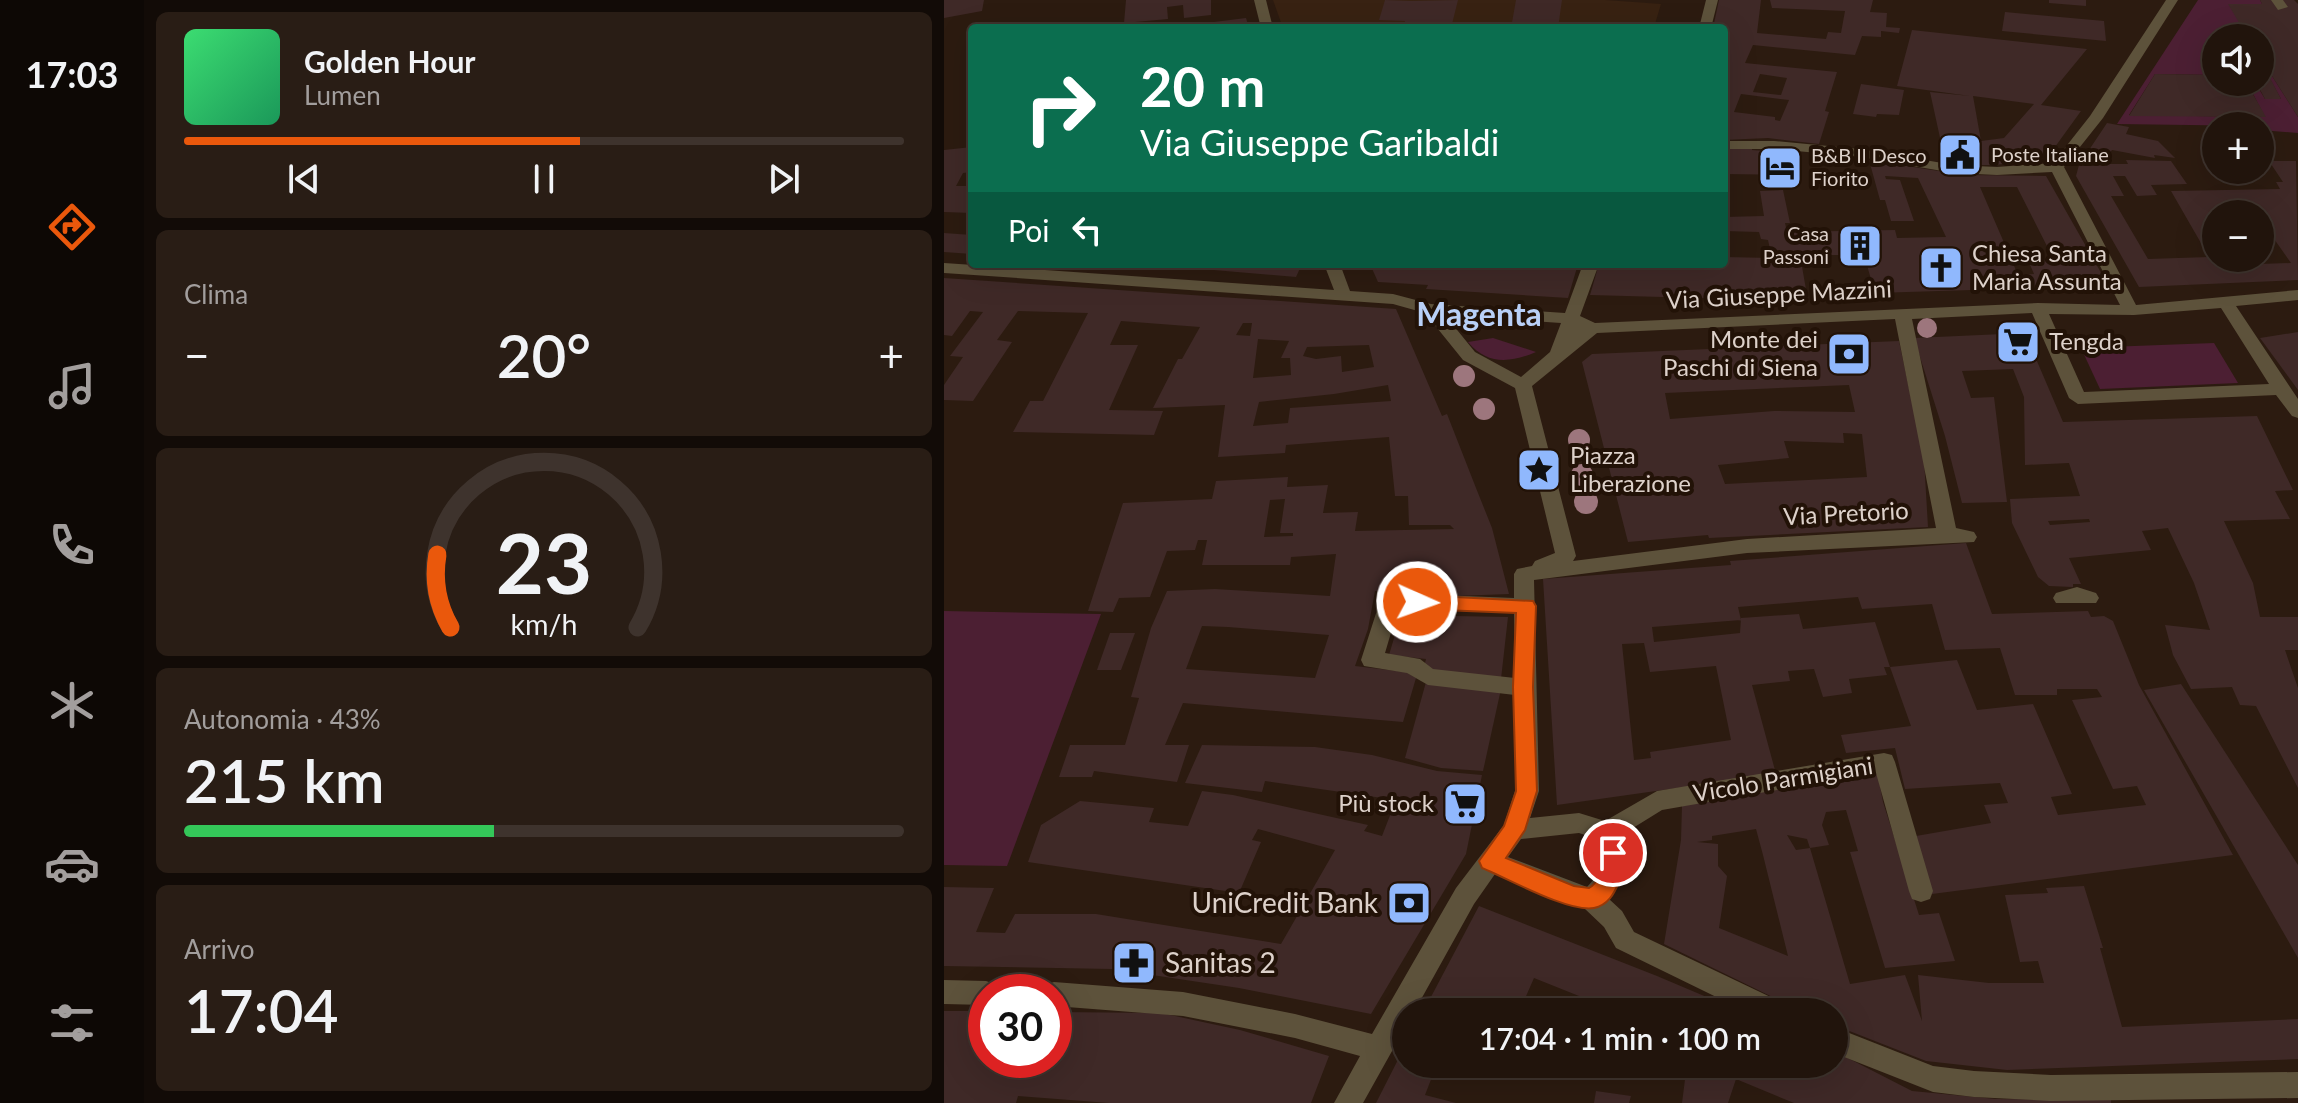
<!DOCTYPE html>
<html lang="it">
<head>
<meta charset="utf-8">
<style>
	body { margin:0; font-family:Lato,sans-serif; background:#291d15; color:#f1f3f6; height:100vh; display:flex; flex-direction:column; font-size:30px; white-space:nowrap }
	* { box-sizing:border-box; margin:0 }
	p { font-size:26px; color:#a29e9d }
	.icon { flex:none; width:44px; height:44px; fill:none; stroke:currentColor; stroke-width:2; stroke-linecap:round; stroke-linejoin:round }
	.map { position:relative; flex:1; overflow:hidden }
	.drawer { display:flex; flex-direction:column; gap:12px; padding:12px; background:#120b07; width:800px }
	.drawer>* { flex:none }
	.banner { position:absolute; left:24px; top:24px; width:760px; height:244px; border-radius:8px; box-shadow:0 8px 32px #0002,0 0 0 2px #3e332d; background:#0b6e4f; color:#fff; overflow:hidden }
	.tools { position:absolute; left:1258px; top:24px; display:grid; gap:16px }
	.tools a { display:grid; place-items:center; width:72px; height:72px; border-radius:50%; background:#21140c; box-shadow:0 8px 32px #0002,0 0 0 2px #3e332d; font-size:40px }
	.speed { position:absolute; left:24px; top:974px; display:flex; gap:16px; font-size:40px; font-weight:700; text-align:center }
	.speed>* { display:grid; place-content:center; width:104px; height:104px; border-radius:50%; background:#21140c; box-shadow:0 8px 32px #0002,0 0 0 2px #3e332d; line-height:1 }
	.speed .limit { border:12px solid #d22; background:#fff; color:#111 }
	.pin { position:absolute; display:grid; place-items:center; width:68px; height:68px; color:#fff; margin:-34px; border:4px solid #fff; border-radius:50%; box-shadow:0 2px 8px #0007 }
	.me { position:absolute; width:88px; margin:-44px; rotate:92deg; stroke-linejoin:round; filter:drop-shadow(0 0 6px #0008) }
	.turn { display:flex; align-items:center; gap:28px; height:168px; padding:0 40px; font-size:36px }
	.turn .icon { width:104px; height:104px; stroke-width:2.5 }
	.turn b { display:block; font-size:56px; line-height:68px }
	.then { display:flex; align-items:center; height:76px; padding:0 40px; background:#0003; gap:16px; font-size:30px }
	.big { font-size:60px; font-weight:600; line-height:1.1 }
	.drawer .widget { flex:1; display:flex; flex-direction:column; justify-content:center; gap:12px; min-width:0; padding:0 28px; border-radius:12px; background:#291d15 }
	.drawer .dial { align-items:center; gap:0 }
	.dial svg { height:208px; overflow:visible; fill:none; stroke:#3e332d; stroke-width:7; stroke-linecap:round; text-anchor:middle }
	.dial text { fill:#f1f3f6; stroke:none }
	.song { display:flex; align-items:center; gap:24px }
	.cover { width:96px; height:96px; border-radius:12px; background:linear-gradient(135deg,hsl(140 70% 55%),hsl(150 70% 35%)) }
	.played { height:8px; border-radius:4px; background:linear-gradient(90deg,#ea580c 55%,#3e332d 55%) }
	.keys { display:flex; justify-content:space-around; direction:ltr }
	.heat { display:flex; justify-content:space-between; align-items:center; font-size:44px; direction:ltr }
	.charge { height:12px; border-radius:6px; background:linear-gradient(90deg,#34c759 43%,#3e332d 0) }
	.trip { position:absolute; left:448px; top:998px; width:456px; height:80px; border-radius:40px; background:#21140c; box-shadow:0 8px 32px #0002,0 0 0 2px #3e332d; font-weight:600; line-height:80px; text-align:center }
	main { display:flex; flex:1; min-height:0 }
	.tabs { display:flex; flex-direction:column; width:144px; justify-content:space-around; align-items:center; background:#0d0805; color:#a29e9d }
	.tabs .icon { width:56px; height:56px }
	.tabs .on { color:#ea580c }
	.tabs b { font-size:36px; color:#f1f3f6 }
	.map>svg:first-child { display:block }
	.built { fill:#382212 }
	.green { fill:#4c1f33 }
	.building { fill:#3f2927; fill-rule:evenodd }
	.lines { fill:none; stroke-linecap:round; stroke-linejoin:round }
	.minor { fill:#5d523b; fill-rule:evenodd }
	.tree { fill:#9d767d }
	.route { fill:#ea580c; stroke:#983908; stroke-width:2 }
	.labels { text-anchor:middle; stroke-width:8; stroke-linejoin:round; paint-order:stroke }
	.far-poi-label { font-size:20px; fill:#ddd1ca; stroke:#221207; text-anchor:start }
	.poi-label { font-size:24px; fill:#ddd1ca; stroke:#221207; text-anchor:start }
	.street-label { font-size:24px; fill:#ddd1ca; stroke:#221207 }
	.near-poi-label { font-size:28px; fill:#ddd1ca; stroke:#221207; text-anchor:end }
	.district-label { font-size:32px; font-weight:bold; fill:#b9d0f7; stroke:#221207 }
</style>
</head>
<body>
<main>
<nav class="tabs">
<b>17:03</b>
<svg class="icon on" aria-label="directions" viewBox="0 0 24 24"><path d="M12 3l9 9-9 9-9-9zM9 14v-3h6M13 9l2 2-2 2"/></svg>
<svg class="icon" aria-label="music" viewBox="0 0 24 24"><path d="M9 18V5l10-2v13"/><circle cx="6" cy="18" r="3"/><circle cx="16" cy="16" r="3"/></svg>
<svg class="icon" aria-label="phone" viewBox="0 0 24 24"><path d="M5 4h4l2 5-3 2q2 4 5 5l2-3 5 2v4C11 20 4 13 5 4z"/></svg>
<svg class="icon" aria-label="climate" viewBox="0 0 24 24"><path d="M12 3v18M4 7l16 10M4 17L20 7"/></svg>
<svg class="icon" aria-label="car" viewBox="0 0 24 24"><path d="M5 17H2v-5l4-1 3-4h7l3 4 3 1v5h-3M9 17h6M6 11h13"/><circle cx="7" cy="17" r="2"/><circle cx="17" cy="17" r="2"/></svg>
<svg class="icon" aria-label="filters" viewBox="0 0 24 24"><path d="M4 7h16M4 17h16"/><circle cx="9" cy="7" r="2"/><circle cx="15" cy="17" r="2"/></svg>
</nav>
<section class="drawer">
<div class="widget">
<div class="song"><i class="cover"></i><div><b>Golden Hour</b><p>Lumen</p></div></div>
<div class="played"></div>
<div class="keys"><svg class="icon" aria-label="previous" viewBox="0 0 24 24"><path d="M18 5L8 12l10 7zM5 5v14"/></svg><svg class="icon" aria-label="pause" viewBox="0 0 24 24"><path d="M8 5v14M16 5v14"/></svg><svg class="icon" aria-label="next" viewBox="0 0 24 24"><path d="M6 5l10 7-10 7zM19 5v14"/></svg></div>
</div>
<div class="widget"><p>Clima</p>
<div class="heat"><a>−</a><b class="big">20°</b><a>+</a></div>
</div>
<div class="widget dial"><svg viewBox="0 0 100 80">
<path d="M14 69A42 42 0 1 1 86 69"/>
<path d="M14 69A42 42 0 0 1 9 41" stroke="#ea580c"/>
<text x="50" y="56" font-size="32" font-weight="700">23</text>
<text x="50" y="72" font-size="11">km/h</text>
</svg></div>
<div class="widget"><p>Autonomia · 43%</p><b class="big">215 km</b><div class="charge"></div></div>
<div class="widget"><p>Arrivo</p><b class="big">17:04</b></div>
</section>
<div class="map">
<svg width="1354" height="1103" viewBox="0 0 1354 1103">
	<rect width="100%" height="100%" fill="#2c1b10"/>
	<polygon class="built" points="329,0 661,0 717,4 711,24 686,22 683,28 339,28"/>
	<g class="green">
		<polygon points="1254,0 1316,0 1318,4 1304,38 1272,38 1272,75 1211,74 1185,115 1321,117 1306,88 1315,89 1321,99 1337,99 1325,77 1316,76 1316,57 1354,117 1354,133 1316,130 1316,126 1173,124"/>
		<path d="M549,338L592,352C566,363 543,365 524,342Z"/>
		<polygon points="1270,343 1294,383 1156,389 1137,348"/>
		<polygon points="0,611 157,614 63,866 0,865"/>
	</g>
	<g class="building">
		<polygon points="0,0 40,0 38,11 0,18"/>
		<polygon points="182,0 267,0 267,15 240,18 239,5 223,7 224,19 180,23"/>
		<polygon points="441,0 467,1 514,0 507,28 459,28 461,21 435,20"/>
		<polygon points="572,0 618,0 614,28 567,28"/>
		<path d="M775,0H817L813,33L882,39L884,32L897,33L901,11L828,8L826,0H929L926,12L943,13L942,27L956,28L955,33L937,31V37L918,36L911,55L809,45L801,63L893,72L881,111L885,112L875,144L824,138L780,140V28H769ZM816,74L843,78L837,95L809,92ZM797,94L845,100L836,121L831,120V117L790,112Z"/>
		<polygon points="1105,0 1142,0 1142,6 1105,3"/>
		<polygon points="1316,0 1350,0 1354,4 1354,117 1316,57 1316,38 1304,38 1284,4 1318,4"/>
		<polygon points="1061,12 1160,21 1162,41 1058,31"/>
		<polygon points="302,18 305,28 270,26 270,22"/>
		<path d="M968,30L1143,49L1097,105L1137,111L1103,158L1051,165H1002L986,92L1026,96L953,86ZM1029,96L1090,104L1060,138L1037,141Z"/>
		<polygon points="1211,74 1272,75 1272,82 1302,82 1322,117 1185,116"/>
		<polygon points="1316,76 1325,76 1337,99 1321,99 1312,82 1316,82"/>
		<polygon points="917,84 960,90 955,115 933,114 932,117 909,114"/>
		<path d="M1163,123L1185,127L1182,134L1214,141L1231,158L1210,155L1211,158L1168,150L1157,164H1184L1182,160L1227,161L1243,184L1207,185L1213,195L1193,196L1181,176H1169L1180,196H1167L1204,259L1265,257L1227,191L1336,189L1332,182H1339L1325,161H1352L1354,280L1195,287L1132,176L1135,165ZM1272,214H1316V219L1347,263L1315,264L1311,258H1272Z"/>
		<polygon points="28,147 28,172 19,173 12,186 28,186 28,213 0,212 0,150"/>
		<polygon points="780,148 808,148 808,150 847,153 853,175 780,174"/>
		<polygon points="925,160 1020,175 1102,176 1164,285 1080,289 1074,275 1090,274 1084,260 1110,260 1073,187 1036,187 1074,275 1054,275 1060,289 931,293 920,255 856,255 864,301 646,295 655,264 780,264 780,257 828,258 824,240 817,239 815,232 780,231 780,217 820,216 816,191 839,190 846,223 841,223 843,232 951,230 953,238 1002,237 974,178 941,176 942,179 956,180 970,221 947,221 941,200 936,200"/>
		<polygon points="0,233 28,235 28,254 0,252"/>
		<polygon points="200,264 358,264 352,277"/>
		<polygon points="426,264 634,264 624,298 482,289 484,285 434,282"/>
		<path d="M0,278L452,309L498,416L503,414L532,488L548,528L565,594L485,597L431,591L424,629L411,666L462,672L472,678L459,722L239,703L221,745H245L233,782L150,771L148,777H115L126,745H181L195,698L187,697L207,628L223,591L271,589L386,596L392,554L347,557L346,565H258L263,540H254L251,550L223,551L206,597L175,598L169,612L144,611L179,503L268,499L272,481L344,477L343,487L384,485L379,513L414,512L411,531L510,529L506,525H465L464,496H451L445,437L342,445L341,453L274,457L281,405L209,408L234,359H238L256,327L177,321L166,345H194L165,410L219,411L210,435L69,432L86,401H99L144,313L74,311L53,340L68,342L29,401L0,400V385L19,357L6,356L39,312L26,311L8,336L0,335ZM299,323H308L306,336L292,335ZM314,339L345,341L337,358H346L347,375L309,378ZM425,345L430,367L398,372L397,356L372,359L359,356L363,347ZM444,385L447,401L346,408L344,423L309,426L315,402L390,394ZM341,499L336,533H349V536L320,537L326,500ZM258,626L284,627L385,635L371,678L242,669Z"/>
		<polygon points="1354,332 1354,390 1316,338"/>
		<path d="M1081,333L1119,422L1313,416L1349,490L1331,491L1346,519L1280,521L1309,583L1316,617H1354V650H1341L1354,688V788L1312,706L1296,705L1288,687L1247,689L1229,655L1221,625L1266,630L1250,583L1224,528L1198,531L1207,550L1125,558L1137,584H1129V587L1105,586L1094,577L1068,523L1066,499L1136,496L1125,463L1081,465L1080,397L1069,369L1018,371L1027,398L1050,397L1063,502L1018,503L1001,436L970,338ZM1145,519L1146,522L1106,525L1104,521Z"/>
		<path d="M955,341L980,459L984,527L765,538L764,535L684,542L638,362L648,354ZM905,385L911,412L830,411L726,419L721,393ZM899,433L918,434L923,477L781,484L774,465L845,458L840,441L900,443Z"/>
		<path d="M1022,543L1048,614L1144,611L1147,617L1160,616L1169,621L1195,685L1289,855L988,894L972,836L1047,823L1040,805L1064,803L1056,783L961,789L951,748L902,753L897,735L967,726L946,667H940L943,675L905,679L908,693L879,697L870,669L844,671L846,681L808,685L832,774L613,805L599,579L787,565L786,561ZM914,597L918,609L988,604L1001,650L1056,648L1071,695H1113V689H1153L1158,697L1128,700L1169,789L1193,786L1202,805L1114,815L1107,797L1128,794L1089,704L1033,710L1013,660L946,667L931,622L859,629L855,614L797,618L796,633L710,642L708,627L797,620L794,607ZM700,643L706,672L772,666L787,740L706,752L707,758L690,760L678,644Z"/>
		<polygon points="459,608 508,611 510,616 564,617 557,679 485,671 480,667 482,659 445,655"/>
		<polygon points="166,633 191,633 177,670 153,670"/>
		<polygon points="482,682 557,689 539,771 497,768 461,758"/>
		<polygon points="1237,684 1354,865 1354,958 1200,690"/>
		<polygon points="258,745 371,747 428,755 493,771 538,775 522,854 427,1014 295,988 168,969 0,966 0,887 50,888 32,932 61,933 71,914 152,914 337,944 391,850 314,829 308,840 317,842 295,893 84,862 97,825 136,801 210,808 205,822 244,826 258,791 289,795 424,825 420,831 438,836 452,800 321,781 318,792 241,783"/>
		<path d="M933,770L939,802L975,915L995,913L1011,961L941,968L906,852L914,851L902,810L882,812L878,825L885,845L866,848L863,839L843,835L852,850L866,848L906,984L961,975L978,1021L974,975L1045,983H1100L1094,961L1076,962L1061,895L1104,893L1102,888L1140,886L1159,948H1156L1178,1027L1354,1019V1059L1063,1070L982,1061L890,1025V1012H859L720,944L737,840L738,806ZM812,829L819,855L844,956L775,928L783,876L774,866V844L753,842L768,840V836Z"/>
		<polygon points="535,906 713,976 798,1012 675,1012 590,978 575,1012 479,1012"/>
		<polygon points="0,1011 42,1011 42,1060 110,1060 110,1012 217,1013 296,1030 385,1056 367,1103 165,1103 74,1096 72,1103 0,1103"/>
		<polygon points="462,1044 462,1064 493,1064 481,1095 512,1103 432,1103"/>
		<polygon points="890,1051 968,1091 1052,1099 1167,1100 1167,1103 850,1103 792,1079 784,1103 738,1103 743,1064 890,1064"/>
		<polygon points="652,1091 687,1096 685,1103 650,1103"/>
	</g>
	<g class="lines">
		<g class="minor">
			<polygon points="310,0 322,0 329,28 317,28"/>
			<polygon points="762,0 774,0 767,28 755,28"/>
			<path d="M1222,0H1234L1159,118L1120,167L1192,305L1354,290V300L1292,306L1354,399V418L1348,416L1332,395L1134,404L1125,398L1088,313L968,319L1012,528L1030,532L1033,537L1030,542L803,553L590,580L595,791L586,818L635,813L661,821L713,791L940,753L948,755L951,762L989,891L986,899L977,902L968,899L965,891L932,773L718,810L676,836L679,869L665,899L678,911L690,932L839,1003L843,1012H803L672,948L660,927L640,908L551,874L530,904L470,1012H462V1026L419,1103H390L416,1056L351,1038L239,1016L110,1006V992H98L101,985L110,982L239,992L351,1014L428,1034L512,888L560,825L571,791V695L484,685L463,673L420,666L417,660L436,601L439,596L446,593L570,598V574L573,569L588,566L591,561L611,553L571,388L519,360L481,313L449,304L0,273V263L390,290L380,264H396L406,291L449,294L487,304L621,313L639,264H655L636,316L651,323L1094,303L1176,305L1108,172L1053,175L1010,173L916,157L830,149H780V141H830L916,149L1010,165L1053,167L1109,163L1146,116ZM1277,308L1325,384L1140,392L1105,314L1190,315ZM501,315L617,323L606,352L577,377L531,352ZM951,319L992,528L803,539L629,561L632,556L588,386L653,333ZM454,609L570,613L571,678L489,669L476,659L441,653ZM635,833L653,839C656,858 658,873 643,887L564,857L577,839Z"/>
			<polygon points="1327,0 1339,0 1344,7 1334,10"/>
			<polygon points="1133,587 1152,593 1155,598 1152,603 1112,603 1109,598 1112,593"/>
			<polygon points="0,980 42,981 51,984 55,992 42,992 42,1005 0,1004"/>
			<polygon points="890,1027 989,1066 1030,1071 1107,1075 1354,1072 1354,1098 1107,1101 1030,1097 989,1092 890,1053"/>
		</g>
	</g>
	<g class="tree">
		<circle cx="983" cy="328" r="10"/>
		<circle cx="520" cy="376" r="11"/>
		<circle cx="540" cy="409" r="11"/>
		<circle cx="635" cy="440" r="11"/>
		<circle cx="638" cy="475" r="11"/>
		<circle cx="642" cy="502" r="12"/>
	</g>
	<path class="route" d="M473,595L589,601L592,606L589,687L593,791L581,830L562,858L630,886L645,888C660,879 654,861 661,846L669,843L677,846C682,857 679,871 675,882C670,894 664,905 650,908C625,913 563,878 538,868L535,861L560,826L572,791L569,687L572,613L473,609L464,602Z"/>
	<defs>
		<g id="civic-square" transform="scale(2.3)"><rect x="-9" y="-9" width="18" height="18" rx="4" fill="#90b8fd" stroke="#221207"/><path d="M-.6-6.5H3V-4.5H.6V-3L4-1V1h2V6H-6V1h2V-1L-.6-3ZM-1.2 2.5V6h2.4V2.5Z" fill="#111"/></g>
		<g id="hotel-square" transform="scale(2.3)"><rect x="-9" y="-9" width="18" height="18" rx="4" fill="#90b8fd" stroke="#221207"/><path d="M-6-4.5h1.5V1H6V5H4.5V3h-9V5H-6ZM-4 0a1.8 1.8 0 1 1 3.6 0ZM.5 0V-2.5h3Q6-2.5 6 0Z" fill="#111"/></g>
		<g id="building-square" transform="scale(2.3)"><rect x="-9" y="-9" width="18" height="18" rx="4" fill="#90b8fd" stroke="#221207"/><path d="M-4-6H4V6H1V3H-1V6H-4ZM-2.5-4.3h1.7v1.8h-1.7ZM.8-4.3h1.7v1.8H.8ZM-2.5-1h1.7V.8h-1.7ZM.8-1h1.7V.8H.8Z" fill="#111"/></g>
		<g id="church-square" transform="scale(2.3)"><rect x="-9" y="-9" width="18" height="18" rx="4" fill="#90b8fd" stroke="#221207"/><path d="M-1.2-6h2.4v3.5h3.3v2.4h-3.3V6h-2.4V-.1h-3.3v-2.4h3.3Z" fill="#111"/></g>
		<g id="supermarket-square" transform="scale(2.3)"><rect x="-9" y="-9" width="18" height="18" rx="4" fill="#90b8fd" stroke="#221207"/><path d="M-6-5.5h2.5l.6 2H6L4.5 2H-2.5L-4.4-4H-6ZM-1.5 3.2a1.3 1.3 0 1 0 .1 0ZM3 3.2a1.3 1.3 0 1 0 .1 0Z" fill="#111"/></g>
		<g id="bank-square" transform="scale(2.3)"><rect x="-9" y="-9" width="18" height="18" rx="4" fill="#90b8fd" stroke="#221207"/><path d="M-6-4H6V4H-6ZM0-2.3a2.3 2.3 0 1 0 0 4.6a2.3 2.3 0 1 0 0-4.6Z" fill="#111"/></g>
		<g id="sight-square" transform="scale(2.3)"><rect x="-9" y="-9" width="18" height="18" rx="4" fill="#90b8fd" stroke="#221207"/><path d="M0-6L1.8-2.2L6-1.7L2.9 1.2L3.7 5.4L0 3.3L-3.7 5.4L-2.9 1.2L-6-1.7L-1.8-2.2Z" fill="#111"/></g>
		<g id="pharmacy-square" transform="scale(2.3)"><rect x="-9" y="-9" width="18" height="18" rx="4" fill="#90b8fd" stroke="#221207"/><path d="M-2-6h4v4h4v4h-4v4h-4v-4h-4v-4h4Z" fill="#111"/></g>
	</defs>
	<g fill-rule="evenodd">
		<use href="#civic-square" x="1016" y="155"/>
		<use href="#hotel-square" x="836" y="168"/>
		<use href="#building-square" x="916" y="246"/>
		<use href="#church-square" x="997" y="268"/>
		<use href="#supermarket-square" x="1074" y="342"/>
		<use href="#bank-square" x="905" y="354"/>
		<use href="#sight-square" x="595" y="470"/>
		<use href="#supermarket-square" x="521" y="804"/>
		<use href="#bank-square" x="465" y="903"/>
		<use href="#pharmacy-square" x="190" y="963"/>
	</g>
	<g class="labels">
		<g class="far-poi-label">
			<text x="1047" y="162">Poste Italiane</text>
			<text x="867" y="163">B&amp;B Il Desco<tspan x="867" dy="23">Fiorito</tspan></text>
			<text x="885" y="241" text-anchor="end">Casa<tspan x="885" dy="23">Passoni</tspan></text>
		</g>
		<g class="poi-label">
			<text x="1028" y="262">Chiesa Santa<tspan x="1028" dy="28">Maria Assunta</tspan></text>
			<text x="874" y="348" text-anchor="end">Monte dei<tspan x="874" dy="28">Paschi di Siena</tspan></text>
			<text x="1105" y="350">Tengda</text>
			<text x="626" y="464">Piazza<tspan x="626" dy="28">Liberazione</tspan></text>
			<text x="490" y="812" text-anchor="end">Più stock</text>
		</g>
		<g class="street-label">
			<text transform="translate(835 295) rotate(-3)" y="8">Via Giuseppe Mazzini</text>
			<text transform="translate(902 514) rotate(-3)" y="8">Via Pretorio</text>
			<text transform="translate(839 780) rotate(-9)" y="8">Vicolo Parmigiani</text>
		</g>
		<g class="near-poi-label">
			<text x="434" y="913">UniCredit Bank</text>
			<text x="221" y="973" text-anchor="start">Sanitas 2</text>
		</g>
		<g class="district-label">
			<text x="535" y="326">Magenta</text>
		</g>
	</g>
</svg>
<div class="tools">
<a><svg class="icon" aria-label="sound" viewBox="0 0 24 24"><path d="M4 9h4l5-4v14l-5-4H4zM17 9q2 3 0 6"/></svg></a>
<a>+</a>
<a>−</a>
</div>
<div class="speed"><div class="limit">30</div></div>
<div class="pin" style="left:669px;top:853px;background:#d93025"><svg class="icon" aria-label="arrive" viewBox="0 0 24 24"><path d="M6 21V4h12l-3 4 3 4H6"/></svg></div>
<svg class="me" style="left:473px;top:602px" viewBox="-20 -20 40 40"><circle r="17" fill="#ea580c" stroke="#fff" stroke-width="3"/><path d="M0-11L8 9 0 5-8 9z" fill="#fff"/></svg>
<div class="trip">17:04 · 1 min · 100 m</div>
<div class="banner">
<div class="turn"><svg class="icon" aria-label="right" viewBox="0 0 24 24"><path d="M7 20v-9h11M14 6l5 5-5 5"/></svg><div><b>20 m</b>Via Giuseppe Garibaldi</div></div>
<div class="then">Poi<svg class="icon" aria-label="left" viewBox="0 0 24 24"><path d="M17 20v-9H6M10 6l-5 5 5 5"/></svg></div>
</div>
</div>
</main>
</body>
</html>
